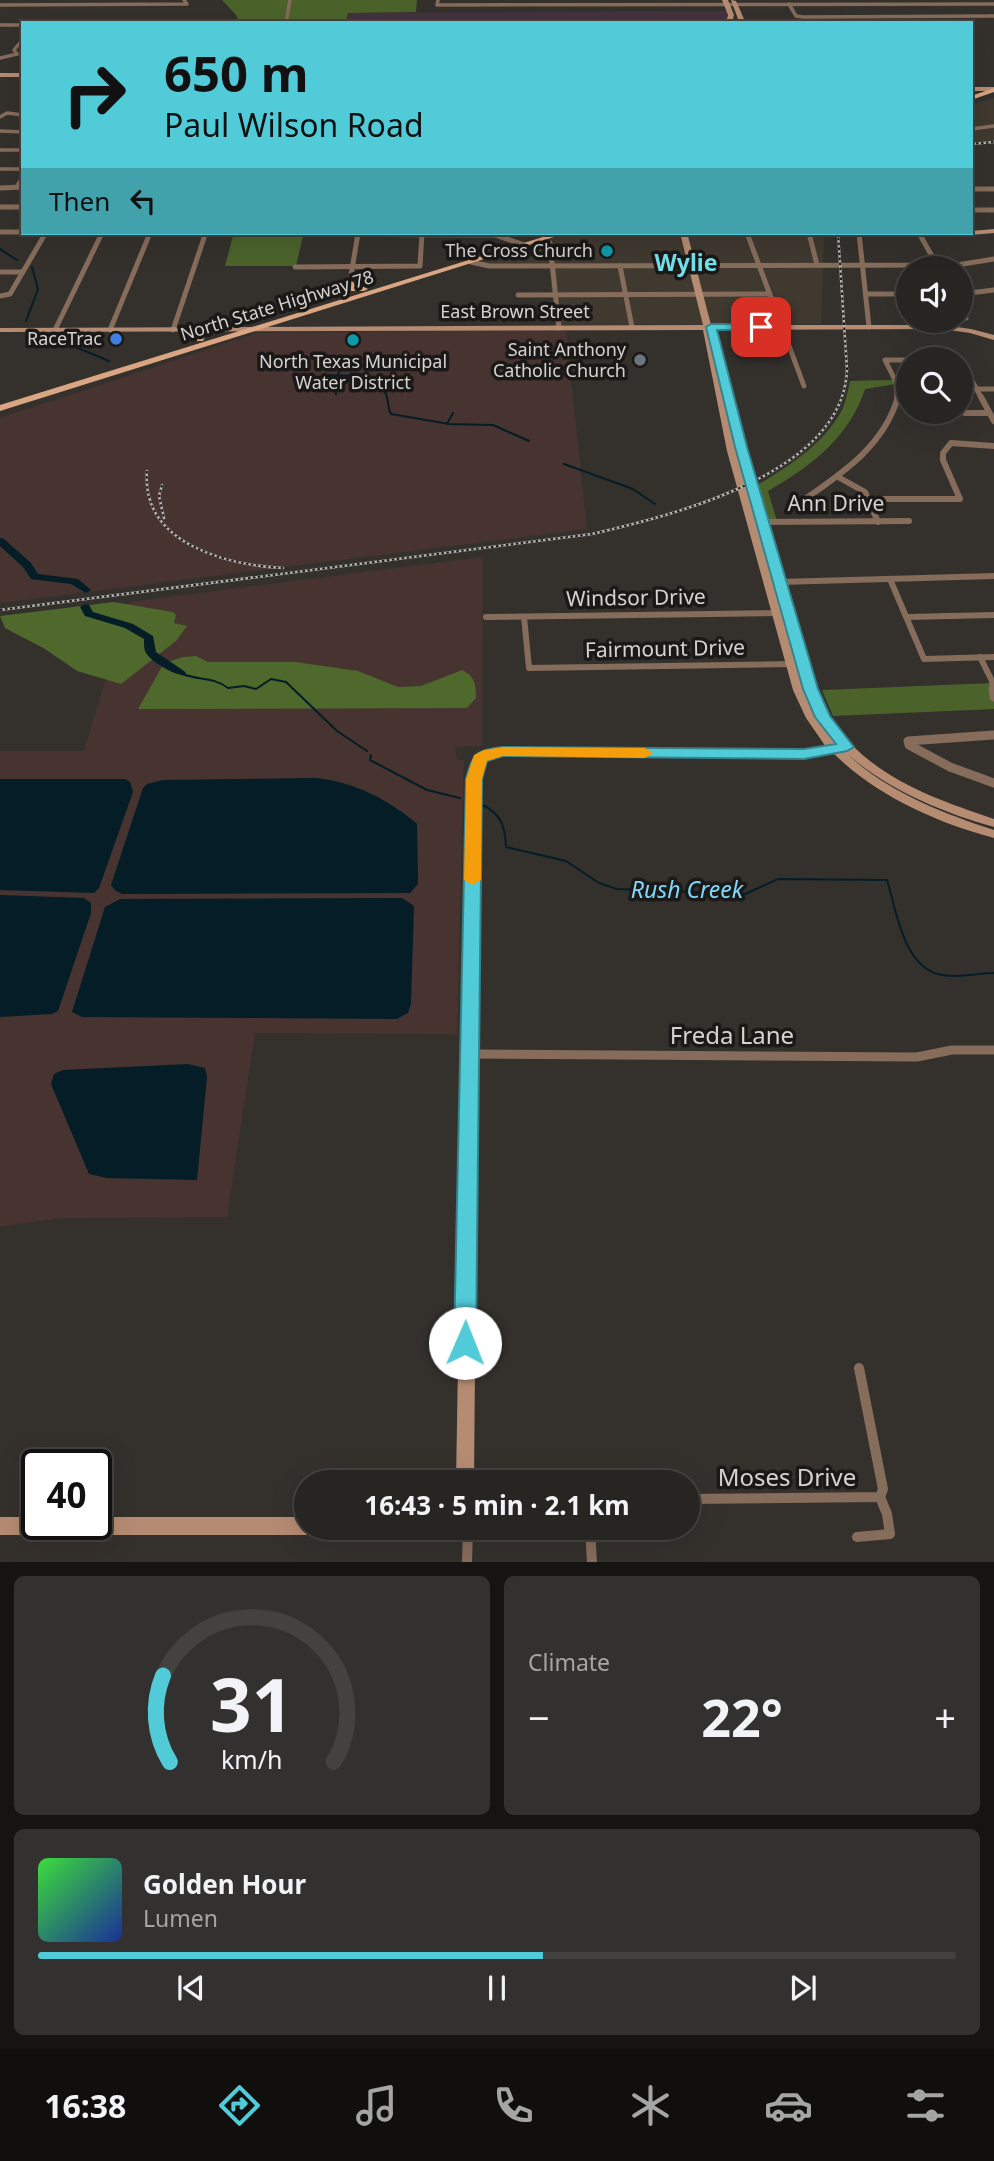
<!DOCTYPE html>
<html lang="en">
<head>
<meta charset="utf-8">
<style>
	body { margin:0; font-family:"Noto Sans",sans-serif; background:#33312f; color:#f1f3f6; height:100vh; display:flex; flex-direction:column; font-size:26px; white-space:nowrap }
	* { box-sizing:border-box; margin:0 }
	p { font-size:23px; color:#a4a5a5 }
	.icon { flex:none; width:38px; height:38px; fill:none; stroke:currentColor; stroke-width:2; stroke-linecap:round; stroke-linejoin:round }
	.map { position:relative; height:1562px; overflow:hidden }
	.panel { display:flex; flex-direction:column; gap:14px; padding:14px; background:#151413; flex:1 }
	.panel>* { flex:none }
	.guide { position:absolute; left:21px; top:21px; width:952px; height:214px; border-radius:0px; box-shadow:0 7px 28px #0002,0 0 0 2px #434240; background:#52cbd8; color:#111; overflow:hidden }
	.fabs { position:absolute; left:896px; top:256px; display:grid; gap:14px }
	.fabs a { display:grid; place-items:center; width:77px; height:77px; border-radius:50%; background:#272522; box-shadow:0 7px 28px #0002,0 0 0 2px #434240; font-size:35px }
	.speed { position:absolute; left:21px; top:1449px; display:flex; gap:14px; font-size:35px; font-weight:700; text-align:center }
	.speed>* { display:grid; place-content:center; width:91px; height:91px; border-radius:50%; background:#272522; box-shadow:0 7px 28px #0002,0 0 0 2px #434240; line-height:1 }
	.speed .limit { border:4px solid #111; border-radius:10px; background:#fff; color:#111 }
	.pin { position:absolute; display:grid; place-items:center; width:60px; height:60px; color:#fff; margin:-30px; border-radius:14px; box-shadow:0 4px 10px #0006 }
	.me { position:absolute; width:77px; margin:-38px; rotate:1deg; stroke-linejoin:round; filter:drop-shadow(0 0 5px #0008) }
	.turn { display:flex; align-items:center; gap:24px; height:147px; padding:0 28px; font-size:32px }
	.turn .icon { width:91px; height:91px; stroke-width:2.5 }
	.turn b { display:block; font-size:49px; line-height:60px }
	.then { display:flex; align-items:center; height:66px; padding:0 28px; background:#0003; gap:14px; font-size:26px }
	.big { font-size:52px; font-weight:700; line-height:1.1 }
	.panel .tile { flex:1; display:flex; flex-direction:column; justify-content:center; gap:10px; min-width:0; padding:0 24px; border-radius:10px; background:#33312f }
	.panel .dial { align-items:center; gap:0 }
	.dial svg { height:182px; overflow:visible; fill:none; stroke:#434240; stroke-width:7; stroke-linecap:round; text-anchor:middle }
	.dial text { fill:#f1f3f6; stroke:none }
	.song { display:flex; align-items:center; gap:21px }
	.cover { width:84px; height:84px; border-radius:10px; background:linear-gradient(135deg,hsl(120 70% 55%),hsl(230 70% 35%)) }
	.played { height:7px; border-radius:4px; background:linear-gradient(90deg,#52cbd8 55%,#434240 55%) }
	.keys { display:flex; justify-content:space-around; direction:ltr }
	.heat { display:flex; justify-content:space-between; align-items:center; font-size:38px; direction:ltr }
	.panel .tiles { flex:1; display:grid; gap:14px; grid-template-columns:1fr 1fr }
	.tile:last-child { grid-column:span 2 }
	.trip { position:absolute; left:294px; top:1470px; width:406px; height:70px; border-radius:35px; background:#272522; box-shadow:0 7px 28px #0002,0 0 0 2px #434240; font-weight:700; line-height:70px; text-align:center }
	.tab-bar { display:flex; height:112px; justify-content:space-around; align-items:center; background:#100f0e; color:#a4a5a5 }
	.tab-bar .icon { width:49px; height:49px }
	.tab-bar .current { color:#52cbd8 }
	.tab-bar b { font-size:32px; color:#f1f3f6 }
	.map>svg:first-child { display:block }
	.built { fill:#3f3930 }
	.industrial { fill:#47332f }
	.education { fill:#44333e }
	.green { fill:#4b632b }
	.forest { fill:#4f682c }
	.water { fill:#041d27 }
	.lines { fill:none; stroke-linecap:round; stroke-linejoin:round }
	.stream { stroke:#041d27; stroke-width:2 }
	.river { fill:#041d27; fill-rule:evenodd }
	.street-far4 { stroke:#866c5b; stroke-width:3.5 }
	.street-far3 { stroke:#866c5b; stroke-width:5 }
	.street-far2 { stroke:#866c5b; stroke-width:6 }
	.street-far1 { stroke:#866c5b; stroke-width:9 }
	.street { stroke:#866c5b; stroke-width:10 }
	.secondary { fill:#b58c72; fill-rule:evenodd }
	.primary { fill:#d9a583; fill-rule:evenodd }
	.rail-casing { stroke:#b5b3b0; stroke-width:2.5 }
	.rail { stroke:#1a1917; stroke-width:2; stroke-dasharray:2.5; stroke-linecap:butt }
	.route { fill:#52cbd8; stroke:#35848c; stroke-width:2 }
	.slow { fill:#f59e0b }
	.culture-dot { fill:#0f9aa8; stroke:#1a1917; stroke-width:2.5 }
	.shop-dot { fill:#3f7fe0; stroke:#1a1917; stroke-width:2.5 }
	.worship-dot { fill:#6b7280; stroke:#1a1917; stroke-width:2.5 }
	.labels { text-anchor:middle; stroke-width:7; stroke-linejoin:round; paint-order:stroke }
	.far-poi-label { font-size:18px; fill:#d5d3d0; stroke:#1a1917; text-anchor:end }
	.far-street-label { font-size:18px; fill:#d5d3d0; stroke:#1a1917 }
	.street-label { font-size:21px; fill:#d5d3d0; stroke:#1a1917 }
	.far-district-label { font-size:23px; font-weight:bold; fill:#74dfeb; stroke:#1a1917 }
	.water-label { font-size:23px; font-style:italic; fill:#81d7fa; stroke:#1a1917 }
	.near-street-label { font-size:24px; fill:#d5d3d0; stroke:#1a1917 }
</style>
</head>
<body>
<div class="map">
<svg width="994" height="1563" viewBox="0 0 994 1563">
	<rect width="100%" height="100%" fill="#34312d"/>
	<g class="built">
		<polygon points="994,98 994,140 971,142 971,105"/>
		<polygon points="570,233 824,233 821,324 555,325 549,264 481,265 479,262"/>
	</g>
	<g class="industrial">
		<polygon points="566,330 587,529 0,603 0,418 257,333"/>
		<polygon points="483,557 482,746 455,747 457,760 464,760 457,1034 255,1033 227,1217 59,1218 0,1227 0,751 84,751 129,602"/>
	</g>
	<polygon class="education" points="727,11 727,23 347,23 349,13"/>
	<g class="green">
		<polygon points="222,0 417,0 416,12 348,13 346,23 239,23 236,15"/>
		<polygon points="233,236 303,236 296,266 225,266"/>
		<path d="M908,376V382L865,389C849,438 811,466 768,491L777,521H765L752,488C785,469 825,444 843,408C846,400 848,390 850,381L891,380Z"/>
		<polygon points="994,683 994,709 833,716 822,690"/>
	</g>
	<g class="forest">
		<polygon points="114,602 173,612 176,615 174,623 187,626 176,641 121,684 77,671 45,649 5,628 0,616"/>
		<path d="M196,656L208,662H296L358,671L398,687L421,686L462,670C475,676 476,685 476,698L467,708L138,709L164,663L183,657Z"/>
	</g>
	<g class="water">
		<path d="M317,778C354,782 389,800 417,824L418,884L410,893L122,894L116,891L111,885L143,788L147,784L163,780Z"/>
		<polygon points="0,779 125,779 130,782 133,792 99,888 94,893 0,890"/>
		<polygon points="0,895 84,898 91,903 91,913 58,1011 52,1014 0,1017"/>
		<polygon points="402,898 414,906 411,1003 408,1013 397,1019 82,1017 72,1012 105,907 120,899"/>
		<polygon points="188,1064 205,1068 207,1077 197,1180 107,1178 89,1174 51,1084 54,1074 63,1070"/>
	</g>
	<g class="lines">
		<g class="stream">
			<polyline points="0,249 17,260"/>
			<polyline points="26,321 38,289 32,267"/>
			<polyline points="42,333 109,361"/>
			<path d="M328,375C346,376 376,373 385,392C389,399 387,407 391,414L449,424L493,425L529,441"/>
			<polyline points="336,394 339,369"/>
			<polyline points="447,424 453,413"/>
			<polyline points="564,464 633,489 655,504"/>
			<path d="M180,673C198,681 212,676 228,688L244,686L256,689L271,679L286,682L337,731L367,751"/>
			<polyline points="371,755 370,760 427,790 460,798"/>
			<path d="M481,804C501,814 505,825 506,847L566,861L599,883L617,889L745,894L778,879L887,880C896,909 903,965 938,974C956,979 976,973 994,973"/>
		</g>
		<g class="river">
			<polygon points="0,538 4,539 31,563 38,574 78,579 91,590 86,593 71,584 31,579 23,567 0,546"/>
			<path d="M85,604L89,605L93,612L133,624L153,636L156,652L184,671L186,673L184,675C175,676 148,660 145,651C144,648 144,643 144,639L125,628L85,616L80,607Z"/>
		</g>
		<g class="street-far4">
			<polyline points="438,0 437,5 994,4"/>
			<polyline points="789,4 796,16 803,17 994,16"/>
			<polyline points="0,5 187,4 184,0"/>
			<polyline points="286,23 290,0"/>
			<polyline points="0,25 23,25"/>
			<polyline points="17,54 14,50 23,39"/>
			<polyline points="0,58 17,54"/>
			<polyline points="0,117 7,113 23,115"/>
			<polyline points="971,129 994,126"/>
			<polyline points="0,131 23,132"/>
			<polyline points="0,150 23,150"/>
			<polyline points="0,169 23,169"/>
		</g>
		<g class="street-far3">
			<polyline points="17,187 23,178"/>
			<polyline points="0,188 23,187"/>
			<polyline points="971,189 994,189"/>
			<polyline points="0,207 23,207"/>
			<polyline points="971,210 994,210"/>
			<polyline points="0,232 23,232"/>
			<polyline points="36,233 495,235 525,245"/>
			<polyline points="609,233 683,234"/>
			<polyline points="747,233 804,386"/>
			<polyline points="809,233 817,265"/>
			<polyline points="859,233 869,327"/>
			<polyline points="919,233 938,267"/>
			<polyline points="550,243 559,328"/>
			<polyline points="471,262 489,266 957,265 994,259"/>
			<polyline points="620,266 632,327"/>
			<polyline points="295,267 420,266 422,233"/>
			<polyline points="0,272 22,272"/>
			<polyline points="348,294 358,233"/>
			<polyline points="867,294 908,294"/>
			<polyline points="961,294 994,290"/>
			<polyline points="518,295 769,294"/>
			<polyline points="0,296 10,294 45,234"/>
			<polyline points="961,308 966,318"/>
			<polyline points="55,330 102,233"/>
			<polyline points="110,330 150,233"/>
			<polyline points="173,330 205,235"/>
			<polyline points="961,361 982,399"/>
			<polyline points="976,389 994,389"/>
			<polyline points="897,399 896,382 885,360 908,360"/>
		</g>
		<g class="street-far2">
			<polyline points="981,397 994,421"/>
			<polyline points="965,413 989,413"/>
			<polyline points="838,477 865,492 878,522"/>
			<path d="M805,499C844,472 884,445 898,397"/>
			<polyline points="869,499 960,499 943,460 943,453 951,443 994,446"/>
			<polyline points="762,522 909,521"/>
			<polyline points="890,579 924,659 994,657"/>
			<polyline points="779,582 994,576"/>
			<polyline points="486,617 781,613"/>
			<polyline points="524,617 529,668 796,664"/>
			<polyline points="907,617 994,615"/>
			<polyline points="980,657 992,681 993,691"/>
		</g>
		<g class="street-far1">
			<polyline points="993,689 994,697"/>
			<polyline points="994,735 908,741 909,745 950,767 994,783"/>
			<polyline points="469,1054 917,1057 952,1050 994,1050"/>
		</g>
		<g class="street">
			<polyline points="688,1499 880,1497 883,1489 859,1368"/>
			<polyline points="590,1528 592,1563"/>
			<polyline points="857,1537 890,1534 887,1514 880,1497"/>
			<polyline points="467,1563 468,1528"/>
		</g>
		<g class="secondary">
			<polygon points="722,0 728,0 734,15 732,23 726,23 728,15"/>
			<polygon points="731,0 736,1 744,19 742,23 736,23 738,19"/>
			<rect x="0" y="73" width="23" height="4"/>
			<rect x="971" y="87" width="23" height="4"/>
			<path d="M994,229V233L971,235L688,236L711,325H942L971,329L994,335V340L970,333L942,329L711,330L721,379L727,381C743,436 760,490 775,545C792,610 803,696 853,746C891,784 944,802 994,819V827C941,812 889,790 847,754C888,792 942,813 994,830V838C935,822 877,796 833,753L804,758L503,756H493L484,763L480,779L474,1482H456L468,779C473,755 477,750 503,748L804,750L826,747L806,718L793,690L727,451L703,330L0,332V328L703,325L680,233H971V231ZM732,430L772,576L737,451ZM803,685L826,728L839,745L817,718Z"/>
			<polygon points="0,1517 37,1517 37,1524 96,1524 96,1517 306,1517 306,1528 315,1528 313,1533 306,1535 0,1535"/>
		</g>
		<g class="primary">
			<polygon points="994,88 994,92 971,100 971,96"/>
			<polygon points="556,233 567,233 0,411 0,405"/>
			<polygon points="347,282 353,282 356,287 364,287 368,289 364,291 351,291 346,284"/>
			<polygon points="192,328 206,331 207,333 203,341 197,341 198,334 192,332"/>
		</g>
		<g class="rail-casing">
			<g id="rail">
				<polyline points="971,144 994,142"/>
				<path d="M147,471C141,544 227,565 283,568"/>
				<polyline points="162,485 159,496 164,518"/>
				<path d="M0,610L592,534C673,515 844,474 847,369L838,233"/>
			</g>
		</g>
		<use href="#rail" class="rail"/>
	</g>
	<path class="route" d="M711,324H761L766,327L761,330H717L747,447L818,689L830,716L854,747L847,751L804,759L503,756L487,761L482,779L476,1343L473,1350L465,1353L457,1350L454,1343L466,779C473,754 475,750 503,747L804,749L836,744L815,717L803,689L735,447L706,327Z"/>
	<polygon class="slow" points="503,747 645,748 653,753 645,758 503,756 487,761 482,779 481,880 472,885 464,880 466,779 474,755 484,750"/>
	<g class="culture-dot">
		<circle cx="607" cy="251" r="7"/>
		<circle cx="353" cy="340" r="7"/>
	</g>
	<circle class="shop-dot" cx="116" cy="339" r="7"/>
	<circle class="worship-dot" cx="640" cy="360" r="7"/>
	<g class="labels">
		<g class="far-poi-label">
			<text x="593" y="257">The Cross Church</text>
			<text x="102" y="345">RaceTrac</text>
			<text x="626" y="356">Saint Anthony<tspan x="626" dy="21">Catholic Church</tspan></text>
			<text x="353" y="368" text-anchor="middle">North Texas Municipal<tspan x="353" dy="21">Water District</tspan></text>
		</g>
		<g class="far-street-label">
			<text transform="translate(277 306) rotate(-17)" y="6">North State Highway 78</text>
			<text x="515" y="318">East Brown Street</text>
		</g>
		<g class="street-label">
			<text x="836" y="511">Ann Drive</text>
			<text transform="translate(636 598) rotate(-1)" y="7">Windsor Drive</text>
			<text transform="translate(665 649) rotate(-1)" y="7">Fairmount Drive</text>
		</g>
		<g class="far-district-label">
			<text x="686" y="271">Wylie</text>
		</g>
		<g class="water-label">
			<text x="687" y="898">Rush Creek</text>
		</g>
		<g class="near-street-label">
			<text x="732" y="1044">Freda Lane</text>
			<text x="787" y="1486">Moses Drive</text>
		</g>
	</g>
</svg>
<div class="fabs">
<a><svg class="icon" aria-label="sound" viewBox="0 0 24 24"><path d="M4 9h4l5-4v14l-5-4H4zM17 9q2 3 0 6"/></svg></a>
<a><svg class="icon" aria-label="search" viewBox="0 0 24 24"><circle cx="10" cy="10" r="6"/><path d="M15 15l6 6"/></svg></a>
</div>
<div class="speed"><div class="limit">40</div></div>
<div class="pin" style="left:761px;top:327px;background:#d93025"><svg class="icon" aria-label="arrive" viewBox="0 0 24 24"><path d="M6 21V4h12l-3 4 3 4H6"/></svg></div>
<svg class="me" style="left:465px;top:1343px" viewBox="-20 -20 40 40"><circle r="19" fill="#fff"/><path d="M0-13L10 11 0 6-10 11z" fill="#52cbd8"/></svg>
<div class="trip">16:43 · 5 min · 2.1 km</div>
<div class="guide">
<div class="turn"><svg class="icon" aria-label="right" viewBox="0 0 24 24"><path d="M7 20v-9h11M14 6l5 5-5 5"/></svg><div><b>650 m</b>Paul Wilson Road</div></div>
<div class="then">Then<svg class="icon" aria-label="left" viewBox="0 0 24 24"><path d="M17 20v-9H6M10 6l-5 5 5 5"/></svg></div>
</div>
</div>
<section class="panel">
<div class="tiles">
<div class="tile dial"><svg viewBox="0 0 100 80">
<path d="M14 69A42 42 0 1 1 86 69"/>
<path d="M14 69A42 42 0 0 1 11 31" stroke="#52cbd8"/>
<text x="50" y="56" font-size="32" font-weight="700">31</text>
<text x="50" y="72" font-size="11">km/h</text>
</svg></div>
<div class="tile"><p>Climate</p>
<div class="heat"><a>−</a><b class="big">22°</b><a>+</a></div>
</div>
<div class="tile">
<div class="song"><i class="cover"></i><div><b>Golden Hour</b><p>Lumen</p></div></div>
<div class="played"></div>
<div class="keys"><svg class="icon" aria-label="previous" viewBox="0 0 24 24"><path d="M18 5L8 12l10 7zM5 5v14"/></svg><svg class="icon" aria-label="pause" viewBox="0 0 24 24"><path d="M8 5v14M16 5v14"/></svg><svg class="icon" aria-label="next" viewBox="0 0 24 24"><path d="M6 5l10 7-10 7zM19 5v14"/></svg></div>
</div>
</div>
</section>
<nav class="tab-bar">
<b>16:38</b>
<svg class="icon current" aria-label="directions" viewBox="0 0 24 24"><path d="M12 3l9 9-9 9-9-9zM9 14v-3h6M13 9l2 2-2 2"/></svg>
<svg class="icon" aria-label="music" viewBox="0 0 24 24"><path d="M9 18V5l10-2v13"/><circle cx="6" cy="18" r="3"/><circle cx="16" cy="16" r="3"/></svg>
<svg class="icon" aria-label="phone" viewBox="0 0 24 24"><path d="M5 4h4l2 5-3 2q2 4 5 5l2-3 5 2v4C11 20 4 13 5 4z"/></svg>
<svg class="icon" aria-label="climate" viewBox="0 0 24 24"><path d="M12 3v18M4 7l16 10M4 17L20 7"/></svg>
<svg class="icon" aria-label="car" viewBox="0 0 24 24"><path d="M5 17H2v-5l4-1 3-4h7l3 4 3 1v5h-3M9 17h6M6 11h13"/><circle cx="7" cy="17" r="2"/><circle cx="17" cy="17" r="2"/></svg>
<svg class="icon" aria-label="filters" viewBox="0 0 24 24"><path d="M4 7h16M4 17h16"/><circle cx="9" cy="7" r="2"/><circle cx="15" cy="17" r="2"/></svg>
</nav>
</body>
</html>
